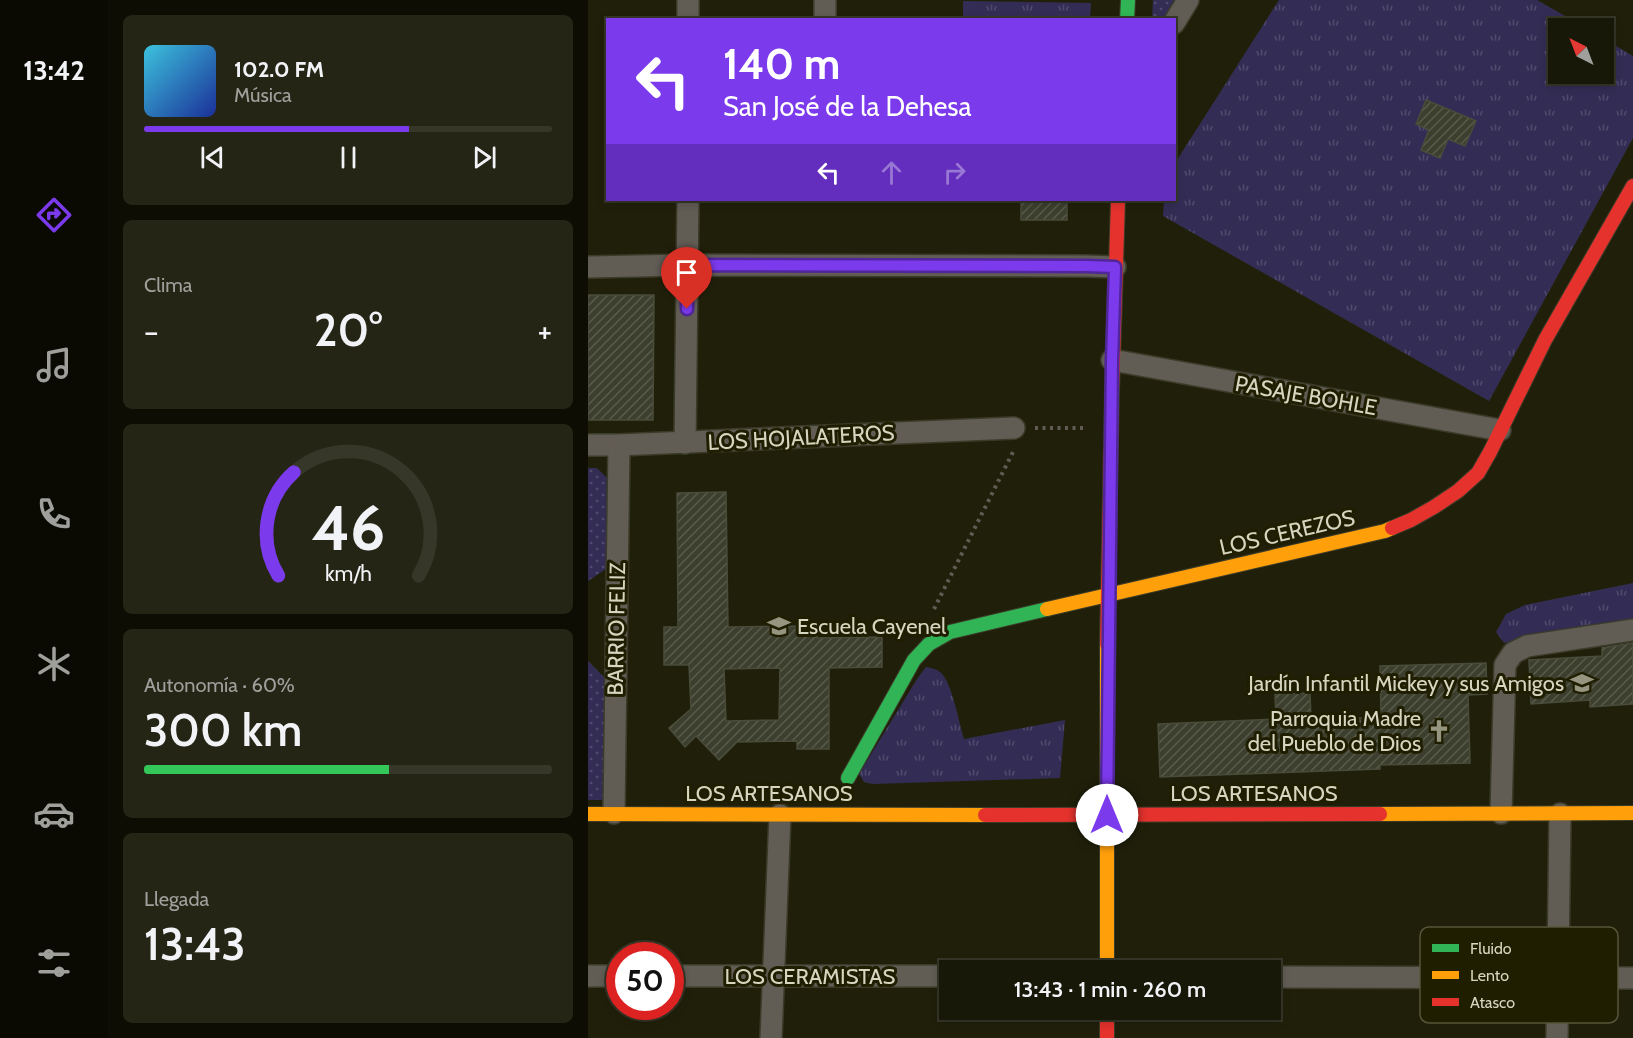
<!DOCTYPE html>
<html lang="es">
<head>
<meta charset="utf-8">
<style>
	body { margin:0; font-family:Cabin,sans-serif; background:#252516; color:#f1f3f6; height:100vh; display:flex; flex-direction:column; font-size:22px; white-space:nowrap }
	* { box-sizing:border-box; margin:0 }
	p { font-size:20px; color:#9fa09c }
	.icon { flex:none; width:33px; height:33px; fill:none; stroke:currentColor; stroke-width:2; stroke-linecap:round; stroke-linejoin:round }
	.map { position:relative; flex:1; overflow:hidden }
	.details { display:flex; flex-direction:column; gap:15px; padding:15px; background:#0d0d04; width:480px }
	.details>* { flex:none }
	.top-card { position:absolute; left:18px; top:18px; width:570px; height:183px; border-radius:0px; box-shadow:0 3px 9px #0003,0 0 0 2px #363729; background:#7c3aed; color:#fff; overflow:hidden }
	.needle { width:39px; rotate:318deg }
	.controls { position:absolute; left:960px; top:18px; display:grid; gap:12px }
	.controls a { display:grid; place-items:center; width:66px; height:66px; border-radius:0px; background:#181808; box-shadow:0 3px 9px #0003,0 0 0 2px #363729; font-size:30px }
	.speed { position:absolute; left:18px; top:942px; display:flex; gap:12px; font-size:30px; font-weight:700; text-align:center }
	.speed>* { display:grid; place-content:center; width:78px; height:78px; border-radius:50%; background:#181808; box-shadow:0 3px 9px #0003,0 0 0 2px #363729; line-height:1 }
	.speed .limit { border:9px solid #d22; background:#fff; color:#111 }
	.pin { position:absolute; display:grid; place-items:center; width:51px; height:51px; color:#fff; margin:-62px -26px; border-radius:50% 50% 50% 0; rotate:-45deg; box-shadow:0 0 6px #0007 }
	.pin .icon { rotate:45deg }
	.me { position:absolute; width:66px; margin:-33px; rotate:0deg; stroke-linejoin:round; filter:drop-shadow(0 0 4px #0008) }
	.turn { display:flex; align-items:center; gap:21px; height:126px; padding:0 18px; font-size:27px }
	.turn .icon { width:78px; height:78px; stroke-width:2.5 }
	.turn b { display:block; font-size:42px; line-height:51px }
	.lanes { display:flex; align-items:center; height:57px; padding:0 18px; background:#0003; justify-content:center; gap:30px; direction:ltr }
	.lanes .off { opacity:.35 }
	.big { font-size:45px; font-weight:600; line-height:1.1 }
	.details .card { flex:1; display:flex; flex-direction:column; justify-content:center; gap:9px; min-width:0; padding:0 21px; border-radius:9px; background:#252516 }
	.details .dial { align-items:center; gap:0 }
	.dial svg { height:156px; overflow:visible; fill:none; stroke:#363729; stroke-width:7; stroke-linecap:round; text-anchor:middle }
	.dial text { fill:#f1f3f6; stroke:none }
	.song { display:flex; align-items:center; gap:18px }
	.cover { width:72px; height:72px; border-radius:9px; background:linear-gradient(135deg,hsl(190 70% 55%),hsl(230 70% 35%)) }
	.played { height:6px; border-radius:3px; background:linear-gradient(90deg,#7c3aed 65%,#363729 65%) }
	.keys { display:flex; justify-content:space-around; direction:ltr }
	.heat { display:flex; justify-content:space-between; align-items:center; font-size:33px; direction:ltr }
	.charge { height:9px; border-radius:4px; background:linear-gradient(90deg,#34c759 60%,#363729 0) }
	.trip { position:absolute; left:351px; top:960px; width:342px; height:60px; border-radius:0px; background:#181808; box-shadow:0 3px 9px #0003,0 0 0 2px #363729; font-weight:600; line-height:60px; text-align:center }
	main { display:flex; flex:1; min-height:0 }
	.dock { display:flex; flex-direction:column; width:108px; justify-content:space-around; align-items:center; background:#0a0a03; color:#9fa09c }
	.dock .icon { width:42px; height:42px }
	.dock .on { color:#7c3aed }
	.dock b { font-size:27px; color:#f1f3f6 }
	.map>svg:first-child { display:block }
	.grass { fill:url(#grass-tufts) }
	.park { fill:url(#park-dots) }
	.building { fill:url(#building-hatch); stroke:#494c3b; stroke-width:1.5; fill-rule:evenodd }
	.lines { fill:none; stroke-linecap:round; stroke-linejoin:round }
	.street-casing { stroke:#3b3b29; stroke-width:24 }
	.fast-casing { stroke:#3b3b29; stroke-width:16 }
	.slow-casing { stroke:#3b3b29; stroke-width:16 }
	.jam-casing { stroke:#3b3b29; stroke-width:16 }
	.path { stroke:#605c54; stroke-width:4; stroke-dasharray:3 4.5; stroke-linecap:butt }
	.street { stroke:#615c54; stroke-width:21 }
	.fast { stroke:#30b455; stroke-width:14 }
	.slow { stroke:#ff9f0a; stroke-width:14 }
	.jam { stroke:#e5322d; stroke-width:14 }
	.route-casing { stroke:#51269a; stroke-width:15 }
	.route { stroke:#7c3aed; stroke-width:10 }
	.labels { text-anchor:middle; stroke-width:6; stroke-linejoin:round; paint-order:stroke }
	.street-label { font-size:22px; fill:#d6d6c0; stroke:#201e01 }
	.poi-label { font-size:22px; fill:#d6d6c0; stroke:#201e01; text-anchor:end }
	.key { fill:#201e01; stroke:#57553a; stroke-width:1.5 }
	.key-label { font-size:16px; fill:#d6d6c0 }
</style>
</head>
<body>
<main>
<nav class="dock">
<b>13:42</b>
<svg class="icon on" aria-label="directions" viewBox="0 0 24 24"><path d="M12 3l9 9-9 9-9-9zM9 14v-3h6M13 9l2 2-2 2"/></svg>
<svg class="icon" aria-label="music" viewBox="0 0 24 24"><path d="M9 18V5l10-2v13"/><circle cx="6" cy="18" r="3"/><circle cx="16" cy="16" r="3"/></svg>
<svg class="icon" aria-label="phone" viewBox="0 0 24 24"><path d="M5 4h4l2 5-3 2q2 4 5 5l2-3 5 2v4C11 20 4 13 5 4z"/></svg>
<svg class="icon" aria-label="climate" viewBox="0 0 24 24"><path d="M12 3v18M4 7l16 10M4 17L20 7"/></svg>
<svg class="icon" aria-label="car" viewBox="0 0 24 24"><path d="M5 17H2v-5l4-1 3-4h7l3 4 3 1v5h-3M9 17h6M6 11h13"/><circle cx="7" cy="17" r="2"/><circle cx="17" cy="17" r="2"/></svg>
<svg class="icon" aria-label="filters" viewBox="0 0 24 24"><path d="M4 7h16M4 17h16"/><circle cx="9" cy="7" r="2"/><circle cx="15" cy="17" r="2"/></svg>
</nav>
<section class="details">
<div class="card">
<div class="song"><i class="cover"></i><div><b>102.0 FM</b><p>Música</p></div></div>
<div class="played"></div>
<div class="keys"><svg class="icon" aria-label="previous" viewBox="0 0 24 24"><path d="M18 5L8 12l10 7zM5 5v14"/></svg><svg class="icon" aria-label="pause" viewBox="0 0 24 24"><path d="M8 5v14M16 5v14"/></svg><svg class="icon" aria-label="next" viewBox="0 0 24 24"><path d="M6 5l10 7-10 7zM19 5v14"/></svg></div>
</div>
<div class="card"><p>Clima</p>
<div class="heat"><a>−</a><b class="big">20°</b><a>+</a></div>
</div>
<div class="card dial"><svg viewBox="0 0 100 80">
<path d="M14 69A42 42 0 1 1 86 69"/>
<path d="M14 69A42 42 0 0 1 22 16" stroke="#7c3aed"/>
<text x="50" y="56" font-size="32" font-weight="700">46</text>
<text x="50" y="72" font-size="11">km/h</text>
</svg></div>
<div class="card"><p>Autonomía · 60%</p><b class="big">300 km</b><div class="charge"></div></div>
<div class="card"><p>Llegada</p><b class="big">13:43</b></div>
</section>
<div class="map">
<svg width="1045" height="1038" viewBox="0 0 1045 1038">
	<defs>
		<pattern id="grass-tufts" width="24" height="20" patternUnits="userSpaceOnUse" patternTransform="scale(1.5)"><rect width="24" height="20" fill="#332d55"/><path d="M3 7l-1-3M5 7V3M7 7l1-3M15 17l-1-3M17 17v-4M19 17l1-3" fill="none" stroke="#504b6c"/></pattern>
		<pattern id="park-dots" width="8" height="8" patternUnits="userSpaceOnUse" patternTransform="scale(1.5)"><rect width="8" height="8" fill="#332d55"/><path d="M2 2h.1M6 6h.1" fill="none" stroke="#504b6c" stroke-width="1.8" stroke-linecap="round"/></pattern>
		<pattern id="building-hatch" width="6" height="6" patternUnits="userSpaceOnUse" patternTransform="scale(1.5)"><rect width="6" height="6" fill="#3d3f2e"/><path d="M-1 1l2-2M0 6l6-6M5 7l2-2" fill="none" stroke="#585a4a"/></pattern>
	</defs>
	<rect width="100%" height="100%" fill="#20200a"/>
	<g class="grass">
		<polygon points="691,0 949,0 998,28 970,28 970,74 1016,74 1016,39 1045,56 1045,138 901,401 575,216 576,200 586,200 587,163"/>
		<polygon points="375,1 503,3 502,19 375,19"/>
		<polygon points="1045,583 1045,623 916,643 908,632 918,614 937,605"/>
		<path d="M338,667C343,668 348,669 352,672C364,681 371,724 376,739L477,720L472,778L285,784L276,782L271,774L329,679Z"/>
	</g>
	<g class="park">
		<polygon points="565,0 596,0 584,19 564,20"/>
		<polygon points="0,468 9,468 19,478 18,569 0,581"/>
		<polygon points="0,661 17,678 15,800 0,800"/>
	</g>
	<g class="building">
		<polygon points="838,100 888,121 877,146 860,139 852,158 833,150 841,130 828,124"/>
		<rect x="433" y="200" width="46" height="20"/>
		<polygon points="0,295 66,295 65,420 0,420"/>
		<path d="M138,492L140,627L229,626V638L294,637V667L241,668V749H209V741L149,742L131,760L108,736L97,747L81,728L103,709L101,665H76V627H90L89,493ZM192,668L191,720L138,721L136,669Z"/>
		<polygon points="1045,643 1045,704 1002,707 1002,700 943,704 941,660 1014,656 1014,648"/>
		<polygon points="898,663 899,694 880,695 882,763 792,765 792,769 572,777 570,724 688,719 687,694 722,693 723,720 793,717 792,666"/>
	</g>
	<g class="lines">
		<g class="street-casing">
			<g id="street">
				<polyline points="237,0 237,20"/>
				<polyline points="100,20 100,0"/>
				<polyline points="586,23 600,0"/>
				<polyline points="0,267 99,265 498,266 527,267"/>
				<polyline points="524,360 912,430"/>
				<polyline points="97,443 100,200"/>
				<polyline points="0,445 31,445 426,428"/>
				<polyline points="26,813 31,445"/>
				<polyline points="913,813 917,665 925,653 939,646 1045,630"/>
				<polyline points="0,976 32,976"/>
				<polyline points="82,976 362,976"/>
				<polyline points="682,977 1045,978"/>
				<polyline points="183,1038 192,815"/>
				<polyline points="969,1038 972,814"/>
			</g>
		</g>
		<g class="fast-casing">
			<g id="fast">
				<polyline points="539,20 540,0"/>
				<polyline points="260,778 326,660 341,644 362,632 459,609"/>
			</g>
		</g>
		<g class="slow-casing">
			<g id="slow">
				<polyline points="459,609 797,531 804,528"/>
				<polyline points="0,814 397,815"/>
				<polyline points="792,814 1045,813"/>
				<polyline points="519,970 519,644"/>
			</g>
		</g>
		<g class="jam-casing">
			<g id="jam">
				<polyline points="804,528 823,520 846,507 870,491 890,473 902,452 957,340 1045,186"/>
				<polyline points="519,644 524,392 530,200"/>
				<polyline points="397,815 792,814"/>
				<polyline points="519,1010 519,1038"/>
			</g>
		</g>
		<g class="path">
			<polyline points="447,428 495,428"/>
			<polyline points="346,609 426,450"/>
		</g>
		<use href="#street" class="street"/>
		<use href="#fast" class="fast"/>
		<use href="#slow" class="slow"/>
		<use href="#jam" class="jam"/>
	</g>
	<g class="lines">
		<g class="route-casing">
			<polyline id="route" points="99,309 99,265 498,266 527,267 524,360 519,815"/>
		</g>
		<use href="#route" class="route"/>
	</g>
	<defs>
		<g id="school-bare" transform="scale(1.8)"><path d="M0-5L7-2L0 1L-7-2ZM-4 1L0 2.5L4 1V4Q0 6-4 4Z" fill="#969680" stroke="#201e01" stroke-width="2.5" paint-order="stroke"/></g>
		<g id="church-bare" transform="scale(1.8)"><path d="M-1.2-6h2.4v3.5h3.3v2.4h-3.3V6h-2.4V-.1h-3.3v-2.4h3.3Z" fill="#969680" stroke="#201e01" stroke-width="2.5" paint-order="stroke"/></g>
	</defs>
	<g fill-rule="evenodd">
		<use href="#school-bare" x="191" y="626"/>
		<use href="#school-bare" x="994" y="683"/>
		<use href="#church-bare" x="851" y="731"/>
	</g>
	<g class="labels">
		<g class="street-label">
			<text transform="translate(718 395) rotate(10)" y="8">PASAJE BOHLE</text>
			<text transform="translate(213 437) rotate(-3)" y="8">LOS HOJALATEROS</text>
			<text transform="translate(699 532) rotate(-13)" y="8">LOS CEREZOS</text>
			<text transform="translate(28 629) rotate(-89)" y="8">BARRIO FELIZ</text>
			<text x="181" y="801">LOS ARTESANOS</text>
			<text x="666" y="801">LOS ARTESANOS</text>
			<text x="222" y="984">LOS CERAMISTAS</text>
		</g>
		<g class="poi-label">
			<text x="209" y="634" text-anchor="start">Escuela Cayenel</text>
			<text x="976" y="691">Jardín Infantil Mickey y sus Amigos</text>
			<text x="833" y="726">Parroquia Madre<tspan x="833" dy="25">del Pueblo de Dios</tspan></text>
		</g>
	</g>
	<rect x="832" y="927" width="198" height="96" rx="9" class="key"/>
	<rect x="844" y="944" width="27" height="8" fill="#30b455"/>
	<rect x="844" y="971" width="27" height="8" fill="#ff9f0a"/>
	<rect x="844" y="998" width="27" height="8" fill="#e5322d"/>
	<g class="key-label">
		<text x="882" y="954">Fluido</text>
		<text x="882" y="981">Lento</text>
		<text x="882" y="1008">Atasco</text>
	</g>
</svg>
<div class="controls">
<a><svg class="needle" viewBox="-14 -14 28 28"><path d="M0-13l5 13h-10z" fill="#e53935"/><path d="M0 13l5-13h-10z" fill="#9fa09c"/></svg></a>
</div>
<div class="speed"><div class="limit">50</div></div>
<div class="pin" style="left:99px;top:309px;background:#d93025"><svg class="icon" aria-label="arrive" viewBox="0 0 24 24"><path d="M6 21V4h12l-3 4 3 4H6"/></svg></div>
<svg class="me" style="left:519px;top:815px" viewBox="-20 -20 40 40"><circle r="19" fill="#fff"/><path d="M0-13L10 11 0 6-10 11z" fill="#7c3aed"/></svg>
<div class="trip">13:43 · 1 min · 260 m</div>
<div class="top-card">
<div class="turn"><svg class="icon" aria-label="left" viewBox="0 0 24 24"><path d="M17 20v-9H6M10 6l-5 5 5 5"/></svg><div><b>140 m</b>San José de la Dehesa</div></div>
<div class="lanes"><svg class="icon" aria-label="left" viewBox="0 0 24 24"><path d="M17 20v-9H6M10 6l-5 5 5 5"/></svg><svg class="icon off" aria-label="ahead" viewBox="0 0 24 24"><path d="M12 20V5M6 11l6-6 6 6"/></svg><svg class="icon off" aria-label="right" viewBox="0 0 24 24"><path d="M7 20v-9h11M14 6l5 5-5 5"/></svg></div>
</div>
</div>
</main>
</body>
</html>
